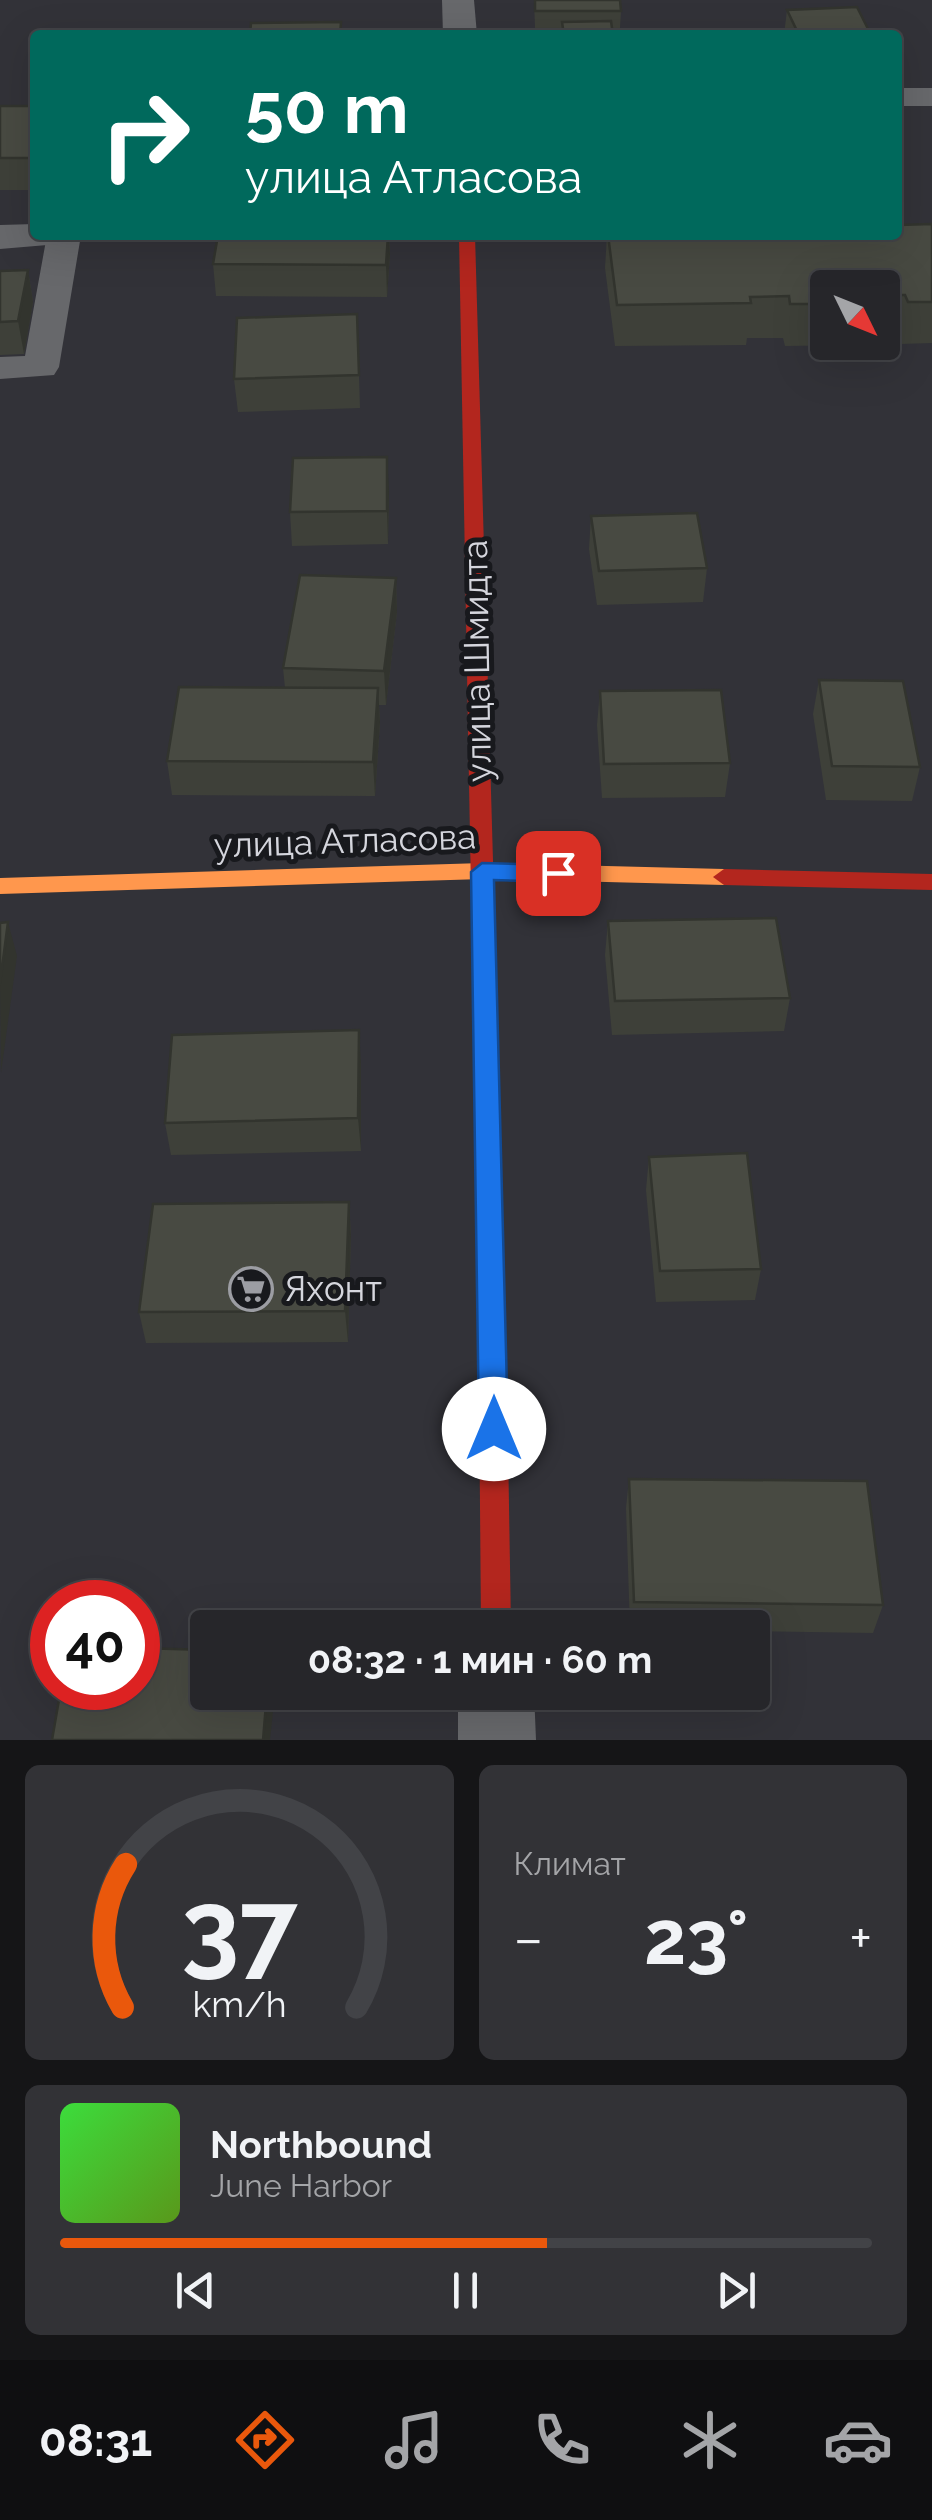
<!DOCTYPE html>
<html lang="ru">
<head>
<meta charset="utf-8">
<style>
	body { margin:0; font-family:Raleway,sans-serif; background:#323236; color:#f1f3f6; height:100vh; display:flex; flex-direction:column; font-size:38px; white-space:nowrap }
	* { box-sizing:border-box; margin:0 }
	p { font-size:32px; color:#a4a5a8 }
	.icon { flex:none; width:55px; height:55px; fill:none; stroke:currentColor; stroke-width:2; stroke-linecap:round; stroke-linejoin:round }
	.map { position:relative; height:1740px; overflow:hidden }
	.details { display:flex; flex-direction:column; gap:25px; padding:25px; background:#151517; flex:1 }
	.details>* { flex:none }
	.guide { position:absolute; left:30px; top:30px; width:872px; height:210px; border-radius:10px; box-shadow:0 10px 40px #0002,0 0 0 2px #424347; background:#00695c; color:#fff; overflow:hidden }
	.needle { width:65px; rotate:133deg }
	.fabs { position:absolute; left:810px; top:270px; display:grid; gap:20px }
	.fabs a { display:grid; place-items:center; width:90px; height:90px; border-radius:10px; background:#26262a; box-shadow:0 10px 40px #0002,0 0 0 2px #424347; font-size:50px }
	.speed { position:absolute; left:30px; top:1580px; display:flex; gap:20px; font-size:50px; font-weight:700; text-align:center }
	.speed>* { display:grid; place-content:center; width:130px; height:130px; border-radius:50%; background:#26262a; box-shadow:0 10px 40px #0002,0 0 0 2px #424347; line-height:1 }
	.speed .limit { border:15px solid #d22; background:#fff; color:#111 }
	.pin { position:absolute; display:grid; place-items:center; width:85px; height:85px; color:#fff; margin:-42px; border-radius:20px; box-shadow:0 5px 15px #0006 }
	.me { position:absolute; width:110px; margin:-55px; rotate:0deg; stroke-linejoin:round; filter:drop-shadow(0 0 8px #0008) }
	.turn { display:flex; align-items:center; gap:35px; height:210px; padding:0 50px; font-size:45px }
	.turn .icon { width:130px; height:130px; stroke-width:2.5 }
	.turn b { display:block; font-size:70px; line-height:85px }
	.big { font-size:75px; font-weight:700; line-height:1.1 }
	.details .widget { flex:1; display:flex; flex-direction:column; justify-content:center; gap:15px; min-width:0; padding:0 35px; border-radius:15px; background:#323236 }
	.details .dial { align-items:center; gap:0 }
	.dial svg { height:260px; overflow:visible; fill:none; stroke:#424347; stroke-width:7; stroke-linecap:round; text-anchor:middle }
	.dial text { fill:#f1f3f6; stroke:none }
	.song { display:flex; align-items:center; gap:30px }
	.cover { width:120px; height:120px; border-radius:15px; background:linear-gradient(135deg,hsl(120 70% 55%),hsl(90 70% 35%)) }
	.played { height:10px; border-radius:5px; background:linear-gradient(90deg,#ea580c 60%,#424347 60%) }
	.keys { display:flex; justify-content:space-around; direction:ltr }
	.heat { display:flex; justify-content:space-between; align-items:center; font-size:55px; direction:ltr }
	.details .tiles { flex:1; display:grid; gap:25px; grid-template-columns:1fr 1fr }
	.widget:last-child { grid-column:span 2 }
	.trip { position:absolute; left:190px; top:1610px; width:580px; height:100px; border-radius:10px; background:#26262a; box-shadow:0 10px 40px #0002,0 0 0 2px #424347; font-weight:700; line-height:100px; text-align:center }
	.tab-bar { display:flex; height:160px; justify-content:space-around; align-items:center; background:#0f0f11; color:#a4a5a8 }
	.tab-bar .icon { width:70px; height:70px }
	.tab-bar .on { color:#ea580c }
	.tab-bar b { font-size:45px; color:#f1f3f6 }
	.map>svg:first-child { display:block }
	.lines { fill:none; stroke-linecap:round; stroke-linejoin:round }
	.lane { fill:#67686b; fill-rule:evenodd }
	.street { fill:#67686b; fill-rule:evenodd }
	.slow { fill:#ff974d; fill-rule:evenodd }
	.jam { fill:#b3261e; fill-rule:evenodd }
	.wall { fill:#3e4039 }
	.shaded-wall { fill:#32342e }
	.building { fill:#484a42; stroke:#32342e; stroke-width:2.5 }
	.route { fill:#1a73e8; stroke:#114b97; stroke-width:2.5 }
	.labels { text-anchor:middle; stroke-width:10; stroke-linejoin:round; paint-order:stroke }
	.street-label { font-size:35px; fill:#d5d6dd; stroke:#18191d }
	.poi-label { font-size:35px; fill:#d5d6dd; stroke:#18191d; text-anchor:start }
</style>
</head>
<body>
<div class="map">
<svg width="932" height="1740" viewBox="0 0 932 1740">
	<rect width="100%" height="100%" fill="#323238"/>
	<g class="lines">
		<g class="lane">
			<rect x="898" y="88" width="34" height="18"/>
			<polygon points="47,235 81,235 59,367 54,375 0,379 0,357 25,356"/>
		</g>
		<g class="street">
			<polygon points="442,0 474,0 477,35 443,35"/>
			<polygon points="35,224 35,235 76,235 71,243 0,249 0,225"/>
			<polygon points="458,1692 534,1692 536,1740 458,1740"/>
		</g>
		<g class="slow">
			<polygon points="483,863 724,869 735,877 724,885 483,879 0,894 0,878"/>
			<polygon points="485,991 493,993 497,1000 507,1382 503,1391 493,1395 483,1391 479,1382 473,1000 477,993"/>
		</g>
		<g class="jam">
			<polygon points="459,235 475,235 497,1000 493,1007 477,1007 473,1000"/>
			<polygon points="724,869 932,874 932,890 724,885 713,877"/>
			<polygon points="493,1369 503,1373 507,1382 511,1628 481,1628 479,1382 483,1373"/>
		</g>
	</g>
	<g class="wall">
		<polygon points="534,0 621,11 620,28 612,28 613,35 561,35 562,28 535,28"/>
		<polygon points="787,10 871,35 784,35"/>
		<rect x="0" y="106" width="35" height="84"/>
		<polygon points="932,224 932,343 900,344 898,336 882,336 882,288 828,288 828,342 858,342 857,345 785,346 783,338 747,338 746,345 615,346 605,268 607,235 898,235"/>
		<polygon points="218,235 389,235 390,254 387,297 216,296 213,264"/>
		<polygon points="28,270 33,302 24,354 0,355 0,271"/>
		<polygon points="357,314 360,408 238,412 234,379"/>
		<polygon points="389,490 388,544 292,546 290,512"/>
		<polygon points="591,516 707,568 703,602 597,605 589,549"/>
		<polygon points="396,578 397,612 386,705 379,705 380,722 375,796 172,795 167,761 285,688 283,668"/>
		<polygon points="819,680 920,767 912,801 826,800 813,714"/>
		<polygon points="600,691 730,763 725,797 602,798 597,725"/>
		<polygon points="608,921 790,998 784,1031 612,1035 605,955"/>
		<polygon points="361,1063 361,1151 171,1155 165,1123"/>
		<polygon points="649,1157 761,1269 755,1300 656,1302 646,1190"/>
		<polygon points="349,1202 351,1235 348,1342 146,1343 139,1312"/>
		<polygon points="629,1479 883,1605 873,1633 752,1631 752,1628 630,1628 626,1508"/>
	</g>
	<g class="shaded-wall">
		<polygon points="388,235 389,235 390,254 387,297 386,265"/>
		<polygon points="28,270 33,302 24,354 18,321"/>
		<polygon points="387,457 389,490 388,544 387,511"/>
		<polygon points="396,578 397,612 386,705 384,671"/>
		<polygon points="378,688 380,722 375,796 373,762"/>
		<polygon points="8,922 17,956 1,1073 0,983"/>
		<polygon points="359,1030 361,1063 361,1151 358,1118"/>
		<polygon points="349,1202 351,1235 348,1342 345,1311"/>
		<polygon points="267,1692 275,1692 270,1740 263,1740"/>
	</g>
	<g class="building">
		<polygon points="535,0 620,0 621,11 535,11"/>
		<polygon points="857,7 871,35 799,35 787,10"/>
		<polygon points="611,21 613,35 564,35 562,22"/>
		<polygon points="341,22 340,35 250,35 251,23"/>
		<rect x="0" y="106" width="35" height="52"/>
		<polygon points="932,224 932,302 908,302 905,295 882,295 882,288 828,288 828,304 790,304 789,296 750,297 751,303 617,305 608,235 898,235 898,225"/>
		<polygon points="218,235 388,235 386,265 213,264"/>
		<polygon points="28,270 18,321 0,322 0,271"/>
		<polygon points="357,314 359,375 234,379 237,318"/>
		<polygon points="387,457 387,511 290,512 293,458"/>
		<polygon points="697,513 707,568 599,571 591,516"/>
		<polygon points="300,575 396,578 384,671 283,668"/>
		<polygon points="819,680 903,681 920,767 832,766"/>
		<polygon points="179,687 378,688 373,762 167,761"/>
		<polygon points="721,690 730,763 604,764 600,691"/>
		<polygon points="776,918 790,998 615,1001 608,921"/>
		<polygon points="8,922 0,983 0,923"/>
		<polygon points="359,1030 358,1118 165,1123 172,1035"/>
		<polygon points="747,1153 761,1269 660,1271 649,1157"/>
		<polygon points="349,1202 345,1311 139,1312 153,1204"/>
		<polygon points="629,1479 867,1481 883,1605 634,1602"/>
		<polygon points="138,1648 208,1650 208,1692 267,1692 263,1740 52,1740 61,1688 138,1688"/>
	</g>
	<polygon class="route" points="482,863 558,865 569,873 558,882 494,880 508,1429 504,1439 494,1442 483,1439 479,1429 471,872"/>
	<defs>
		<g id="supermarket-ring" transform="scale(2.25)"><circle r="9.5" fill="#18191d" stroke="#9c9da3" stroke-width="1.5"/><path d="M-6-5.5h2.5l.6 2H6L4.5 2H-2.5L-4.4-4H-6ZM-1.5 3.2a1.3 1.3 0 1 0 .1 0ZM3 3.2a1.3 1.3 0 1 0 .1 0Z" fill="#9c9da3"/></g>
	</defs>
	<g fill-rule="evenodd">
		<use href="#supermarket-ring" x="251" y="1289"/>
	</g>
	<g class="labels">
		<g class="street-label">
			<text transform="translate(477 661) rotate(-91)" y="12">улица Шмидта</text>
			<text transform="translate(345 841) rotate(-2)" y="12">улица Атласова</text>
		</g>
		<g class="poi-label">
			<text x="284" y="1301">Яхонт</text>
		</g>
	</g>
</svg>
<div class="fabs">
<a><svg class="needle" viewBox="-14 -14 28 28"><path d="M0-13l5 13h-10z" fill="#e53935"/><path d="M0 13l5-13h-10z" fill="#a4a5a8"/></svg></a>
</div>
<div class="speed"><div class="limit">40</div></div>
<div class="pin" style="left:558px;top:873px;background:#d93025"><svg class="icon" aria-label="arrive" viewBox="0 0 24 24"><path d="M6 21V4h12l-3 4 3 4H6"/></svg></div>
<svg class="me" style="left:494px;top:1429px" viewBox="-20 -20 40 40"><circle r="19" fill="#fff"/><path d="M0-13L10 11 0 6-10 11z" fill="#1a73e8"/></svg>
<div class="trip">08:32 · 1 мин · 60 m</div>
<div class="guide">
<div class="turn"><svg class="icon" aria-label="right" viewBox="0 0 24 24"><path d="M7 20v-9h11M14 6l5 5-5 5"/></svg><div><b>50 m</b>улица Атласова</div></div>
</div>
</div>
<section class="details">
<div class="tiles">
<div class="widget dial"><svg viewBox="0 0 100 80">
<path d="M14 69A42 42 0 1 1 86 69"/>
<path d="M14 69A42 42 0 0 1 15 25" stroke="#ea580c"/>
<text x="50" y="56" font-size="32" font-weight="700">37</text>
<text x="50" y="72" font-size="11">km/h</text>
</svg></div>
<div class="widget"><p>Климат</p>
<div class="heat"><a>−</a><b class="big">23°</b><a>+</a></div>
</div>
<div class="widget">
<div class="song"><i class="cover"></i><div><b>Northbound</b><p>June Harbor</p></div></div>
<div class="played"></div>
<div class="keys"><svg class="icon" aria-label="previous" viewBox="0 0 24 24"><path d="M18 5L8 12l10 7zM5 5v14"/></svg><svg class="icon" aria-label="pause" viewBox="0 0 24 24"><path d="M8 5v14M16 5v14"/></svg><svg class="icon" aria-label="next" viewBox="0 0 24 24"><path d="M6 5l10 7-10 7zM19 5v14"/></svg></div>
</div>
</div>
</section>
<nav class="tab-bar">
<b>08:31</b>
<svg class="icon on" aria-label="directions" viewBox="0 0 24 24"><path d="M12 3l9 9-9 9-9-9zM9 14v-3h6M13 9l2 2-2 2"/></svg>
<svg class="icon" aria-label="music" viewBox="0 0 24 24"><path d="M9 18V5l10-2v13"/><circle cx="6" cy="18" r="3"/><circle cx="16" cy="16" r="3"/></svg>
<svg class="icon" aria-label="phone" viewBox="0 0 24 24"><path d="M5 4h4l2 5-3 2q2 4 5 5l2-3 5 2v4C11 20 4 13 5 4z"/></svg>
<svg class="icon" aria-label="climate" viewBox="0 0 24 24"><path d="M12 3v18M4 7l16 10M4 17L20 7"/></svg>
<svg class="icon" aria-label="car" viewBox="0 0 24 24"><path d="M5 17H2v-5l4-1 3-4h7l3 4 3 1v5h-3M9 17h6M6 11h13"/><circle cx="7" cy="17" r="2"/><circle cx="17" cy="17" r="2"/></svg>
</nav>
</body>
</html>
